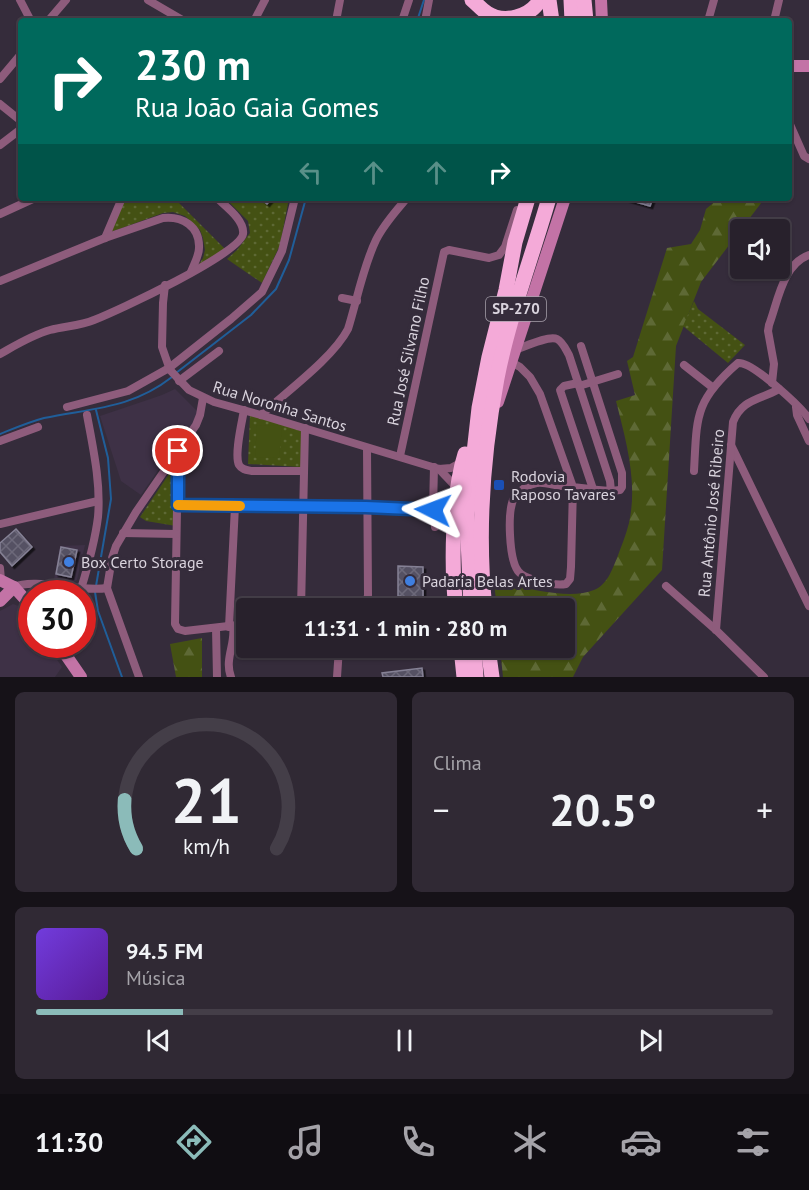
<!DOCTYPE html>
<html lang="pt">
<head>
<meta charset="utf-8">
<style>
	body { margin:0; font-family:"PT Sans",sans-serif; background:#302934; color:#f1f3f6; height:100vh; display:flex; flex-direction:column; font-size:22px; white-space:nowrap }
	* { box-sizing:border-box; margin:0 }
	p { font-size:20px; color:#a5a3a9 }
	.icon { flex:none; width:33px; height:33px; fill:none; stroke:currentColor; stroke-width:2; stroke-linecap:round; stroke-linejoin:round }
	.map { position:relative; height:677px; overflow:hidden }
	.drawer { display:flex; flex-direction:column; gap:15px; padding:15px; background:#161218; flex:1 }
	.drawer>* { flex:none }
	.banner { position:absolute; left:18px; top:18px; width:774px; height:183px; border-radius:6px; box-shadow:0 2px 4px #0004,0 0 0 2px #443e48; background:#00695c; color:#fff; overflow:hidden }
	.fabs { position:absolute; left:730px; top:219px; display:grid; gap:12px }
	.fabs a { display:grid; place-items:center; width:60px; height:60px; border-radius:6px; background:#28212c; box-shadow:0 2px 4px #0004,0 0 0 2px #443e48; font-size:30px }
	.speed { position:absolute; left:18px; top:580px; display:flex; gap:12px; font-size:30px; font-weight:700; text-align:center }
	.speed>* { display:grid; place-content:center; width:78px; height:78px; border-radius:50%; background:#28212c; box-shadow:0 2px 4px #0004,0 0 0 2px #443e48; line-height:1 }
	.speed .limit { border:9px solid #d22; background:#fff; color:#111 }
	.pin { position:absolute; display:grid; place-items:center; width:51px; height:51px; color:#fff; margin:-26px; border:3px solid #fff; border-radius:50%; box-shadow:0 2px 6px #0007 }
	.me { position:absolute; width:66px; margin:-33px; rotate:273deg; stroke-linejoin:round; filter:drop-shadow(0 0 4px #0008) }
	.turn { display:flex; align-items:center; gap:21px; height:126px; padding:0 18px; font-size:27px }
	.turn .icon { width:78px; height:78px; stroke-width:2.5 }
	.turn b { display:block; font-size:42px; line-height:51px }
	.lanes { display:flex; align-items:center; height:57px; padding:0 18px; background:#0003; justify-content:center; gap:30px; direction:ltr }
	.lanes .off { opacity:.35 }
	.big { font-size:45px; font-weight:800; line-height:1.1 }
	.drawer .widget { flex:1; display:flex; flex-direction:column; justify-content:center; gap:9px; min-width:0; padding:0 21px; border-radius:9px; background:#302934 }
	.drawer .dial { align-items:center; gap:0 }
	.dial svg { height:156px; overflow:visible; fill:none; stroke:#443e48; stroke-width:7; stroke-linecap:round; text-anchor:middle }
	.dial text { fill:#f1f3f6; stroke:none }
	.song { display:flex; align-items:center; gap:18px }
	.cover { width:72px; height:72px; border-radius:9px; background:linear-gradient(135deg,hsl(260 70% 55%),hsl(270 70% 35%)) }
	.played { height:6px; border-radius:3px; background:linear-gradient(90deg,#8bbbb9 20%,#443e48 20%) }
	.keys { display:flex; justify-content:space-around; direction:ltr }
	.heat { display:flex; justify-content:space-between; align-items:center; font-size:33px; direction:ltr }
	.drawer .tiles { flex:1; display:grid; gap:15px; grid-template-columns:1fr 1fr }
	.widget:last-child { grid-column:span 2 }
	.trip { position:absolute; left:236px; top:598px; width:339px; height:60px; border-radius:6px; background:#28212c; box-shadow:0 2px 4px #0004,0 0 0 2px #443e48; font-weight:800; line-height:60px; text-align:center }
	.dock { display:flex; height:96px; justify-content:space-around; align-items:center; background:#100d12; color:#a5a3a9 }
	.dock .icon { width:42px; height:42px }
	.dock .active { color:#8bbbb9 }
	.dock b { font-size:27px; color:#f1f3f6 }
	.map>svg:first-child { display:block }
	.built { fill:#3e3146 }
	.forest { fill:url(#forest-firs) }
	.park { fill:url(#park-dots) }
	.pitch { fill:#445113 }
	.lines { fill:none; stroke-linecap:round; stroke-linejoin:round }
	.stream { stroke:#205e99; stroke-width:2 }
	.building { fill:url(#building-cross-hatch); stroke:#858195; stroke-width:1.5; filter:url(#shadow) }
	.street { stroke:#8e5c7c; stroke-width:8 }
	.secondary { stroke:#c373a6; stroke-width:12 }
	.highway { stroke:#f4aad8; stroke-width:15 }
	.route-casing { stroke:#114b97; stroke-width:15 }
	.route { stroke:#1a73e8; stroke-width:10 }
	.slow { stroke:#f59e0b; stroke-width:10 }
	.transit-dot { fill:#1a4fb4; stroke:#352c3b; stroke-width:2 }
	.shop-dot { fill:#3f7fe0; stroke:#352c3b; stroke-width:2 }
	.labels { text-anchor:middle; stroke-width:6; stroke-linejoin:round; paint-order:stroke }
	.shield { fill:#352c3b; stroke:#a8a1ac; stroke-width:1.5 }
	.shield-label { font-size:15px; font-weight:bold; fill:#d9d3dd }
	.street-label { font-size:16px; fill:#d9d3dd; stroke:#352c3b }
	.poi-label { font-size:16px; fill:#d9d3dd; stroke:#352c3b; text-anchor:start }
</style>
</head>
<body>
<div class="map">
<svg width="809" height="677" viewBox="0 0 809 677">
	<defs>
		<pattern id="forest-firs" width="22" height="20" patternUnits="userSpaceOnUse" patternTransform="scale(1.5)"><rect width="22" height="20" fill="#445113"/><path d="M5 1l3.5 6h-7zM16 11l3.5 6h-7z" fill="#5e6935"/></pattern>
		<pattern id="park-dots" width="8" height="8" patternUnits="userSpaceOnUse" patternTransform="scale(1.5)"><rect width="8" height="8" fill="#445113"/><path d="M2 2h.1M6 6h.1" fill="none" stroke="#5e6935" stroke-width="1.8" stroke-linecap="round"/></pattern>
		<pattern id="building-cross-hatch" width="8" height="8" patternUnits="userSpaceOnUse" patternTransform="scale(1.5)"><rect width="8" height="8" fill="#555164"/><path d="M0 0l8 8M0 8l8-8" fill="none" stroke="#6d697a"/></pattern>
		<filter id="shadow"><feDropShadow dx="2.5" dy="2.5" stdDeviation="0" flood-color="#0009"/></filter>
	</defs>
	<rect width="100%" height="100%" fill="#352c3b"/>
	<g class="built">
		<polygon points="175,389 198,412 189,431 172,450 141,495 121,481 100,416 162,395"/>
		<polygon points="85,545 77,580 73,582 54,579 60,546"/>
		<polygon points="13,604 19,606 31,623 32,645 47,645 62,667 55,677 0,677 0,611"/>
	</g>
	<g class="forest">
		<path d="M719,198H765L701,282L676,346L662,570L583,657L573,677H503L500,648H564V609H497L494,582C522,586 568,601 594,590C607,585 612,570 617,558C621,547 626,535 629,523C638,482 626,441 616,401L635,395L627,361L633,357L667,248L691,244L700,230L706,209Z"/>
		<polygon points="202,638 202,677 176,677 170,644"/>
	</g>
	<g class="park">
		<polygon points="126,198 174,198 225,249 198,266 203,258 205,250 203,238 200,230 185,216 173,212 163,213 111,232"/>
		<polygon points="235,198 289,198 280,245 262,283 227,259 237,250 250,233 248,221 230,203"/>
		<polygon points="694,301 698,309 745,345 728,363 683,326"/>
		<polygon points="250,415 301,429 301,467 248,464"/>
		<polygon points="175,465 176,526 146,521 140,517"/>
	</g>
	<polygon class="pitch" points="257,425 282,426 279,458 255,457"/>
	<g class="lines">
		<g class="stream">
			<polyline points="417,21 424,0"/>
			<polyline points="176,373 251,315 276,289 289,260 306,198"/>
			<polyline points="96,410 108,458 111,499 96,586"/>
			<path d="M0,434C15,428 29,422 44,418C92,408 131,409 172,377"/>
			<polyline points="95,592 98,611 122,677"/>
		</g>
	</g>
	<g class="building">
		<polygon points="260,198 272,198 267,204"/>
		<polygon points="622,198 653,198 650,206"/>
		<polygon points="16,529 32,547 12,566 0,552 0,543"/>
		<polygon points="61,547 77,550 71,577 56,574"/>
		<polygon points="398,566 423,567 423,600 398,596"/>
		<polygon points="388,648 424,648 424,653 385,656 384,649"/>
		<polygon points="422,668 423,677 383,677 382,673"/>
	</g>
	<g class="lines">
		<g class="street">
			<polyline points="20,0 31,21"/>
			<polyline points="148,0 184,21"/>
			<polyline points="48,21 66,0"/>
			<polyline points="254,21 265,0"/>
			<polyline points="336,21 340,0"/>
			<polyline points="402,21 409,0"/>
			<polyline points="425,21 429,0"/>
			<polyline points="708,21 714,0"/>
			<polyline points="774,21 779,0"/>
			<polyline points="0,79 21,54"/>
			<polyline points="0,104 21,121"/>
			<polyline points="789,122 804,156 809,159"/>
			<polyline points="0,145 21,129"/>
			<polyline points="0,214 35,198"/>
			<polyline points="105,238 122,198"/>
			<path d="M0,281L105,238L163,218C182,216 200,226 199,248C199,256 194,264 191,272"/>
			<polyline points="165,285 163,303 162,347 170,370 189,390 214,402 261,415 439,469 451,468 462,462"/>
			<polyline points="342,298 357,301"/>
			<polyline points="581,346 622,473 622,487 620,490 611,491"/>
			<path d="M0,354C16,345 32,335 50,330C64,326 80,326 94,320C117,311 240,254 243,234C245,220 225,206 217,198"/>
			<path d="M511,362L520,367L530,377L540,394L573,487L571,567L570,579L566,584C555,586 524,580 518,571C509,559 507,511 514,498C519,491 528,484 537,483C542,482 550,484 555,485C574,487 592,490 611,491L610,481L569,355C566,350 563,342 557,339C549,335 524,347 515,350"/>
			<polyline points="684,365 712,387"/>
			<polyline points="179,381 219,351"/>
			<polyline points="578,383 564,386 560,390 593,489"/>
			<path d="M772,383L774,364L768,331L769,325C778,301 783,264 809,255"/>
			<polyline points="579,386 618,374"/>
			<polyline points="67,407 128,391 169,368 231,319 262,292 282,251 295,198"/>
			<polyline points="796,407 797,415 809,441"/>
			<path d="M244,410C242,422 234,455 239,465C242,470 247,470 252,471H303"/>
			<path d="M261,415C286,392 333,358 348,329C357,300 363,267 376,240C384,224 396,211 407,198"/>
			<polyline points="0,441 38,427"/>
			<polyline points="731,445 809,606"/>
			<polyline points="178,452 175,624 178,629 185,631 246,624"/>
			<polyline points="400,456 444,252 449,250 489,258 499,255 505,247 517,210"/>
			<polyline points="434,467 433,510 435,527"/>
			<polyline points="439,469 457,488"/>
			<path d="M694,471C697,417 694,401 738,363C752,361 801,407 809,419"/>
			<polyline points="178,505 366,507 433,510"/>
			<polyline points="0,524 98,501"/>
			<polyline points="123,533 176,534"/>
			<polyline points="0,568 1,580"/>
			<polyline points="666,586 716,630 764,677"/>
			<path d="M14,587C35,577 80,593 107,588"/>
			<path d="M81,589C88,566 95,541 98,517C101,483 93,448 87,415"/>
			<polyline points="301,609 305,428"/>
			<polyline points="365,609 368,595 367,448"/>
			<polyline points="229,627 235,506"/>
			<polyline points="216,628 217,677"/>
			<path d="M716,630L733,422C742,399 760,400 779,389"/>
			<polyline points="139,677 107,588 112,558 116,546 136,512 196,425 200,415 203,398"/>
			<path d="M231,677C224,659 236,644 233,626"/>
			<polyline points="337,677 339,648"/>
		</g>
		<g class="secondary">
			<polyline points="601,0 602,21"/>
			<polyline points="789,66 809,66"/>
			<polyline points="498,402 565,198"/>
			<polyline points="0,580 14,587 32,607"/>
			<polyline points="0,601 14,587"/>
			<polyline points="59,645 81,677"/>
		</g>
		<g class="highway">
			<path d="M472,0C477,4 482,10 487,13C504,24 530,17 540,0"/>
			<polyline points="549,0 552,21"/>
			<polyline points="571,0 572,21"/>
			<polyline points="584,0 586,21"/>
			<path d="M456,609C451,566 452,495 465,454"/>
			<polyline points="471,609 467,515 479,408 489,357 506,290 515,242 528,198"/>
			<path d="M485,609C477,533 483,453 497,378C509,317 532,257 549,198"/>
			<polyline points="461,648 464,677"/>
			<polyline points="474,648 476,677"/>
			<polyline points="488,648 492,677"/>
		</g>
	</g>
	<g class="lines">
		<g class="route-casing">
			<polyline id="route" points="178,451 178,505 366,507 433,510"/>
		</g>
		<use href="#route" class="route"/>
		<polyline class="slow" points="178,505 240,506"/>
	</g>
	<rect class="transit-dot" x="493" y="479" width="12" height="12" rx="3"/>
	<g class="shop-dot">
		<circle cx="69" cy="562" r="6"/>
		<circle cx="410" cy="581" r="6"/>
	</g>
	<g class="labels">
		<rect class="shield" x="486" y="297" width="60" height="24" rx="4.5"/>
		<g class="shield-label">
			<text x="516" y="314">SP-270</text>
		</g>
		<g class="street-label">
			<text transform="translate(408 351) rotate(-78)" y="6">Rua José Silvano Filho</text>
			<text transform="translate(280 406) rotate(17)" y="6">Rua Noronha Santos</text>
			<text transform="translate(711 513) rotate(-85)" y="6">Rua Antônio José Ribeiro</text>
		</g>
		<g class="poi-label">
			<text x="511" y="482">Rodovia<tspan x="511" dy="18">Raposo Tavares</tspan></text>
			<text x="81" y="568">Box Certo Storage</text>
			<text x="422" y="587">Padaria Belas Artes</text>
		</g>
	</g>
</svg>
<div class="fabs">
<a><svg class="icon" aria-label="sound" viewBox="0 0 24 24"><path d="M4 9h4l5-4v14l-5-4H4zM17 9q2 3 0 6"/></svg></a>
</div>
<div class="speed"><div class="limit">30</div></div>
<div class="pin" style="left:178px;top:451px;background:#d93025"><svg class="icon" aria-label="arrive" viewBox="0 0 24 24"><path d="M6 21V4h12l-3 4 3 4H6"/></svg></div>
<svg class="me" style="left:433px;top:510px" viewBox="-20 -20 40 40"><path d="M0-17L14 15 0 8-14 15z" fill="#1a73e8" stroke="#fff" stroke-width="4"/></svg>
<div class="trip">11:31 · 1 min · 280 m</div>
<div class="banner">
<div class="turn"><svg class="icon" aria-label="right" viewBox="0 0 24 24"><path d="M7 20v-9h11M14 6l5 5-5 5"/></svg><div><b>230 m</b>Rua João Gaia Gomes</div></div>
<div class="lanes"><svg class="icon off" aria-label="left" viewBox="0 0 24 24"><path d="M17 20v-9H6M10 6l-5 5 5 5"/></svg><svg class="icon off" aria-label="ahead" viewBox="0 0 24 24"><path d="M12 20V5M6 11l6-6 6 6"/></svg><svg class="icon off" aria-label="ahead" viewBox="0 0 24 24"><path d="M12 20V5M6 11l6-6 6 6"/></svg><svg class="icon" aria-label="right" viewBox="0 0 24 24"><path d="M7 20v-9h11M14 6l5 5-5 5"/></svg></div>
</div>
</div>
<section class="drawer">
<div class="tiles">
<div class="widget dial"><svg viewBox="0 0 100 80">
<path d="M14 69A42 42 0 1 1 86 69"/>
<path d="M14 69A42 42 0 0 1 8 44" stroke="#8bbbb9"/>
<text x="50" y="56" font-size="32" font-weight="700">21</text>
<text x="50" y="72" font-size="11">km/h</text>
</svg></div>
<div class="widget"><p>Clima</p>
<div class="heat"><a>−</a><b class="big">20.5°</b><a>+</a></div>
</div>
<div class="widget">
<div class="song"><i class="cover"></i><div><b>94.5 FM</b><p>Música</p></div></div>
<div class="played"></div>
<div class="keys"><svg class="icon" aria-label="previous" viewBox="0 0 24 24"><path d="M18 5L8 12l10 7zM5 5v14"/></svg><svg class="icon" aria-label="pause" viewBox="0 0 24 24"><path d="M8 5v14M16 5v14"/></svg><svg class="icon" aria-label="next" viewBox="0 0 24 24"><path d="M6 5l10 7-10 7zM19 5v14"/></svg></div>
</div>
</div>
</section>
<nav class="dock">
<b>11:30</b>
<svg class="icon active" aria-label="directions" viewBox="0 0 24 24"><path d="M12 3l9 9-9 9-9-9zM9 14v-3h6M13 9l2 2-2 2"/></svg>
<svg class="icon" aria-label="music" viewBox="0 0 24 24"><path d="M9 18V5l10-2v13"/><circle cx="6" cy="18" r="3"/><circle cx="16" cy="16" r="3"/></svg>
<svg class="icon" aria-label="phone" viewBox="0 0 24 24"><path d="M5 4h4l2 5-3 2q2 4 5 5l2-3 5 2v4C11 20 4 13 5 4z"/></svg>
<svg class="icon" aria-label="climate" viewBox="0 0 24 24"><path d="M12 3v18M4 7l16 10M4 17L20 7"/></svg>
<svg class="icon" aria-label="car" viewBox="0 0 24 24"><path d="M5 17H2v-5l4-1 3-4h7l3 4 3 1v5h-3M9 17h6M6 11h13"/><circle cx="7" cy="17" r="2"/><circle cx="17" cy="17" r="2"/></svg>
<svg class="icon" aria-label="filters" viewBox="0 0 24 24"><path d="M4 7h16M4 17h16"/><circle cx="9" cy="7" r="2"/><circle cx="15" cy="17" r="2"/></svg>
</nav>
</body>
</html>
